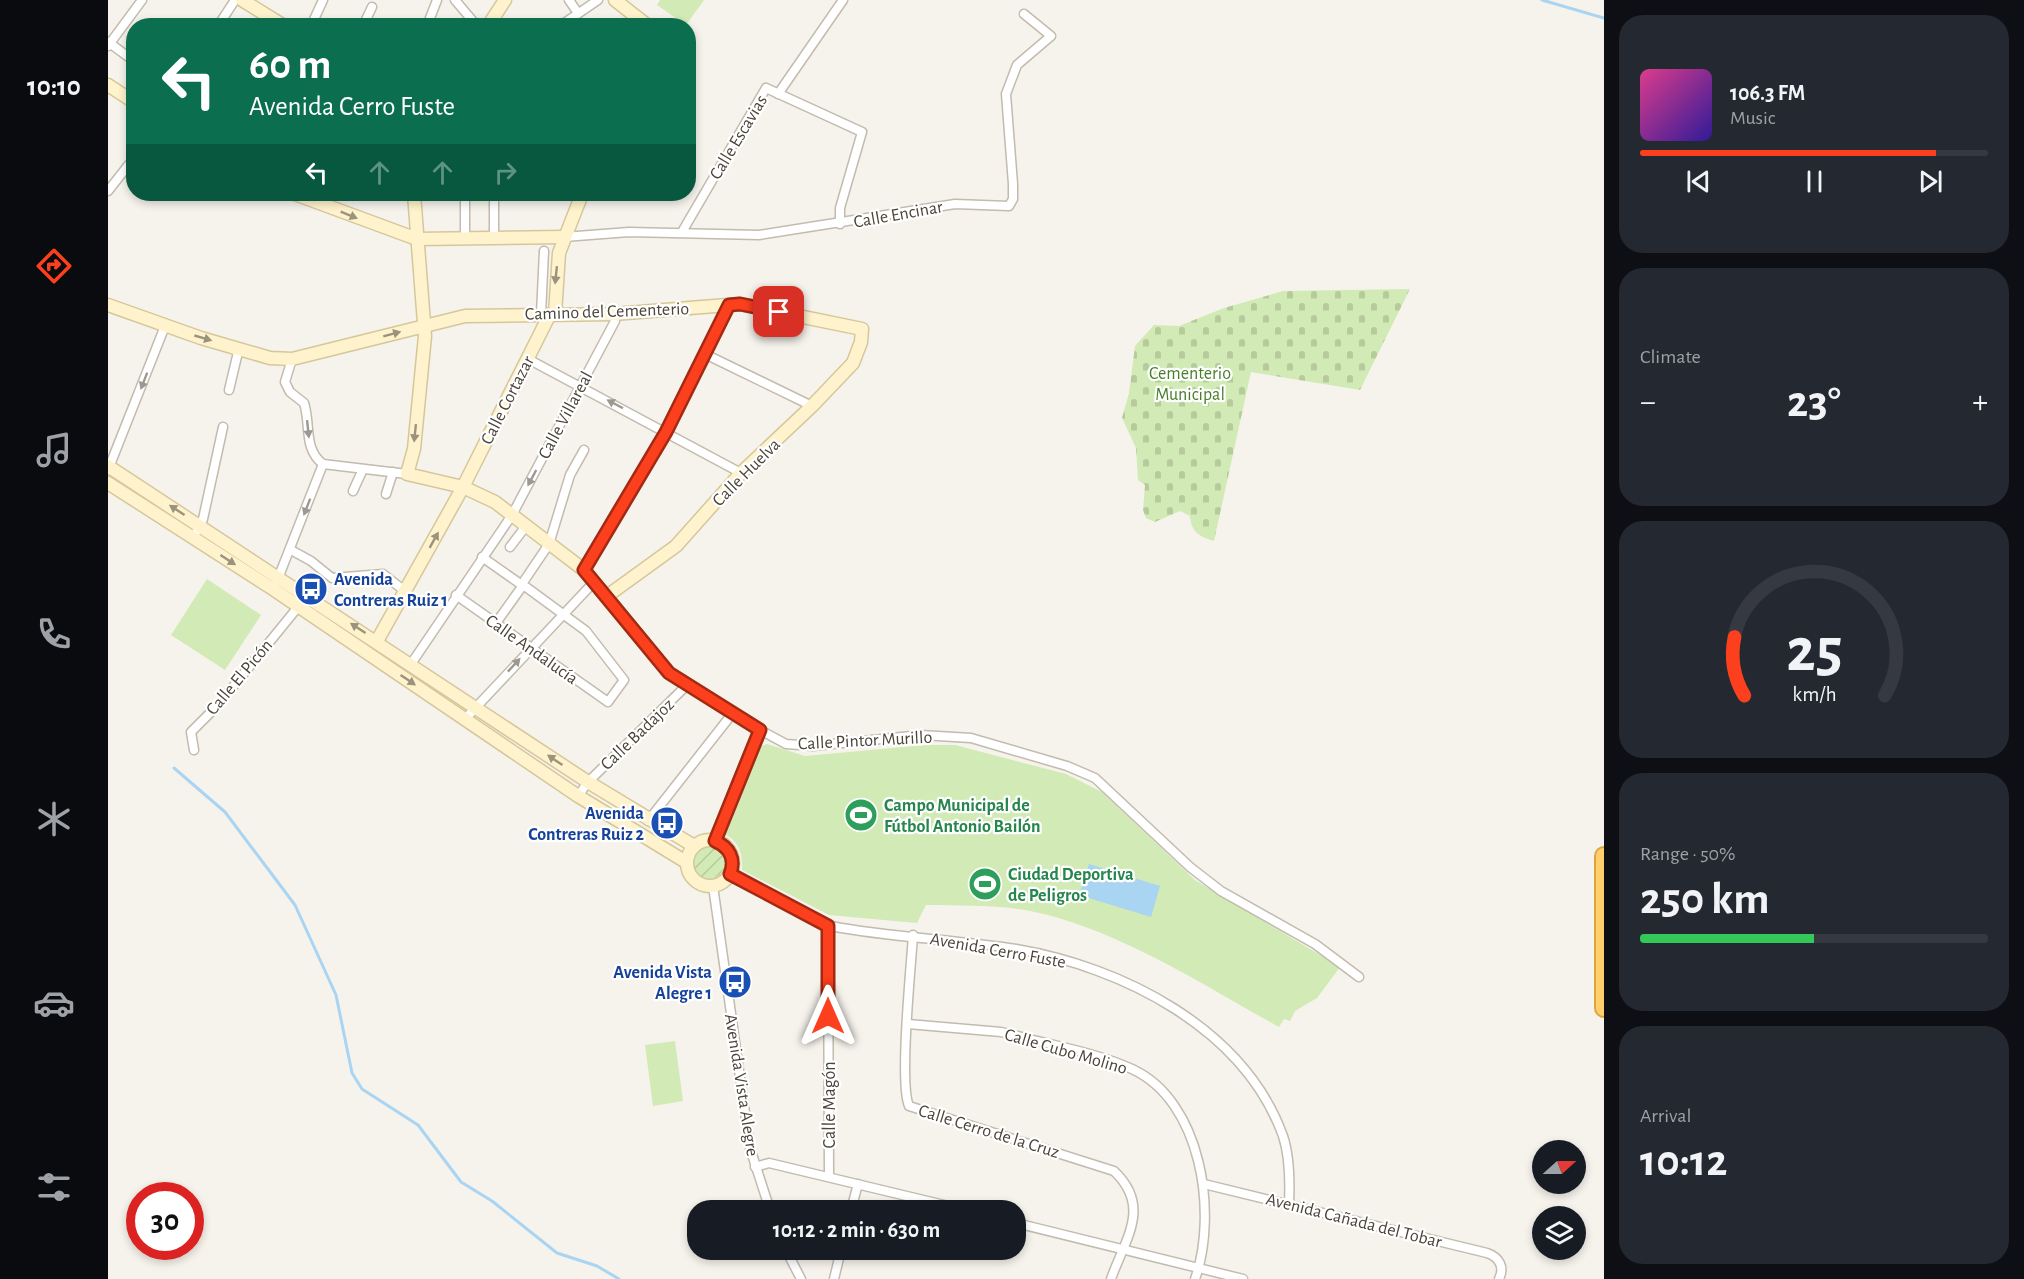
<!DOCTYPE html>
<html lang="en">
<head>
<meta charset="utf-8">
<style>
	body { margin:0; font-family:"Alegreya Sans",sans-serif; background:#242831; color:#f1f3f6; height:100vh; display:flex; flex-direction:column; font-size:22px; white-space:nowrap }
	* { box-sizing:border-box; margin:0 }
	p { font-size:20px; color:#9ea1a6 }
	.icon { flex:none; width:33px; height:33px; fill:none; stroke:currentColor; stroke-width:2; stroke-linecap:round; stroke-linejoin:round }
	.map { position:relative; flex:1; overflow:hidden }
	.sheet { display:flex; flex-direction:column; gap:15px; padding:15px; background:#0d0f14; width:420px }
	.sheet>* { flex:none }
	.top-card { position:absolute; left:18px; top:18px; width:570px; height:183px; border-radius:24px; box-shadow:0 3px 9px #0003; background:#0b6e4f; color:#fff; overflow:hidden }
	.needle { width:39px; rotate:69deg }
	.tools { position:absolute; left:1424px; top:1140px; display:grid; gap:12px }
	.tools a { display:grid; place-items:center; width:54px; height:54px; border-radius:50%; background:#171b24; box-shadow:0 3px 9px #0003; font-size:30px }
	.speed { position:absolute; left:18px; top:1182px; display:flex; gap:12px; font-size:30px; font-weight:700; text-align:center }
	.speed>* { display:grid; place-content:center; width:78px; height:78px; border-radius:50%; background:#171b24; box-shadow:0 3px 9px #0003; line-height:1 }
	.speed .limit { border:9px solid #d22; background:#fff; color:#111 }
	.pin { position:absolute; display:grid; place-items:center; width:51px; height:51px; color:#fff; margin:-26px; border-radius:12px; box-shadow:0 3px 9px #0006 }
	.me { position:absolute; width:66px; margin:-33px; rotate:0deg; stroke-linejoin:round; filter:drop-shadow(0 0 4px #0008) }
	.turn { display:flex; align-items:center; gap:21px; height:126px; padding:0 24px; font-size:27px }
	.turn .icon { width:78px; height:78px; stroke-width:2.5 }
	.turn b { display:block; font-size:42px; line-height:51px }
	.lanes { display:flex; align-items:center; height:57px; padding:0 24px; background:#0003; justify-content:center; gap:30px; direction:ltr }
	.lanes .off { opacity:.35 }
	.big { font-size:45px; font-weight:600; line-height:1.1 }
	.sheet .card { flex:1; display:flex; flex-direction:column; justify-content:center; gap:9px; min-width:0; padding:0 21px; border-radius:24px; background:#242831 }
	.sheet .dial { align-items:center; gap:0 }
	.dial svg { height:156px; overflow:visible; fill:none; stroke:#363941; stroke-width:7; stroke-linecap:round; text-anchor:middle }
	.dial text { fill:#f1f3f6; stroke:none }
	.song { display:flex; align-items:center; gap:18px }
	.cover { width:72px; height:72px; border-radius:9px; background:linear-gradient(135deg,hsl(330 70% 55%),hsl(250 70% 35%)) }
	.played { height:6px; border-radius:3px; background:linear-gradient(90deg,#fc3f1d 85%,#363941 85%) }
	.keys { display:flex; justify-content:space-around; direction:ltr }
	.heat { display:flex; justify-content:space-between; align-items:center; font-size:33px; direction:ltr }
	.charge { height:9px; border-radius:4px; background:linear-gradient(90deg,#34c759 50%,#363941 0) }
	.trip { position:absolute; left:579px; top:1200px; width:339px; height:60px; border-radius:24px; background:#171b24; box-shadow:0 3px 9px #0003; font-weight:600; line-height:60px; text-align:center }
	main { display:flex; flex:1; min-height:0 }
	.dock { display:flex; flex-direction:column; width:108px; justify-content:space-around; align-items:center; background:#090b0e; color:#9ea1a6 }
	.dock .icon { width:42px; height:42px }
	.dock .on { color:#fc3f1d }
	.dock b { font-size:27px; color:#f1f3f6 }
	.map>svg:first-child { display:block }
	.cemetery { fill:url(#cemetery-stones) }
	.garden { fill:url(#garden-furrows) }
	.pitch { fill:#d2eab5 }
	.water { fill:#a9d4f2 }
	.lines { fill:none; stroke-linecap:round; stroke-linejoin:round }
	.stream { stroke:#a9d4f2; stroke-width:3 }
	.street-casing { stroke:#c2bbae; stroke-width:11 }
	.secondary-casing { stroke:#d6c79b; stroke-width:15 }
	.highway-casing { stroke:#e0a43c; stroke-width:20 }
	.street { stroke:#fff; stroke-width:8 }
	.secondary { stroke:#fff3cd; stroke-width:12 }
	.highway { stroke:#ffcf6e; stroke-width:16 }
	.oneway { fill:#9c937c }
	.oneway2 { fill:#9c9892 }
	.route-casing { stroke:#a42913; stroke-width:15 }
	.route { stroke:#fc3f1d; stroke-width:10 }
	.labels { text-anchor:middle; stroke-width:4.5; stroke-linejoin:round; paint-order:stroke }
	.street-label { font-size:18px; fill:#4b4439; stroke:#fff }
	.park-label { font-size:18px; fill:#4a7f2a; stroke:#fff }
	.transit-label { font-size:18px; font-weight:bold; fill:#164399; stroke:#fff; text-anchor:end }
	.leisure-label { font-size:18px; font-weight:bold; fill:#27864d; stroke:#fff; text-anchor:start }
</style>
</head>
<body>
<main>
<nav class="dock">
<b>10:10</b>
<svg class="icon on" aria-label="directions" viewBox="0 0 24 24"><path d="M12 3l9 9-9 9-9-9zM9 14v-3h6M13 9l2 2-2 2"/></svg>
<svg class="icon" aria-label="music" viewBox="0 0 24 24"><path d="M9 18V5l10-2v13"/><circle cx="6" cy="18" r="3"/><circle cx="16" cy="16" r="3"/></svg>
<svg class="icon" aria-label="phone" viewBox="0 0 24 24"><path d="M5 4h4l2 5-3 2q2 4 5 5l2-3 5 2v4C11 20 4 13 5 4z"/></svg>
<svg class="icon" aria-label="climate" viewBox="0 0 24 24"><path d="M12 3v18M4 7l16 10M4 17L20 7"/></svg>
<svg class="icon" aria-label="car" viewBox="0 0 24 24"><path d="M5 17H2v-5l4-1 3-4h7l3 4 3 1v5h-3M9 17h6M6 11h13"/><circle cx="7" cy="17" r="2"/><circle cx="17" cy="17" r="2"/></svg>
<svg class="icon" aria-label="filters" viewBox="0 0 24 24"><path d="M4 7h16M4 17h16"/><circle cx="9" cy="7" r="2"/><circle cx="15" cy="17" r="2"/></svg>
</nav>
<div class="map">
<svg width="1496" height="1279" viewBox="0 0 1496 1279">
	<defs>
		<pattern id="cemetery-stones" width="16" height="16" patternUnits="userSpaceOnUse" patternTransform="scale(1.5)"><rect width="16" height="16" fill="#d2eab5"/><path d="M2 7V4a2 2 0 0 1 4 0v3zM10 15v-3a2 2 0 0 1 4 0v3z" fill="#b6ca9c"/></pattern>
		<pattern id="garden-furrows" width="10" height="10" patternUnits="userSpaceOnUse" patternTransform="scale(1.5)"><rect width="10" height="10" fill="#d2eab5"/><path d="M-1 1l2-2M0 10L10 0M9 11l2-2" fill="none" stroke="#b6ca9c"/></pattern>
	</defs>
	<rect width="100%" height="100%" fill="#f6f3ec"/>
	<path class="cemetery" d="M1302,289L1252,390L1143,372L1106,541C1092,537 1083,532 1082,516L1072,511L1047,522L1038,518L1035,510L1037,485L1030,480L1028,448L1014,418L1021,393L1027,346L1046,325L1071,326L1116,308L1175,291Z"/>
	<circle class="garden" cx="601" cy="863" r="16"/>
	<g class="pitch">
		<polygon points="552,0 596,0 578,25 549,5"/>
		<polygon points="99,579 153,615 117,670 63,635"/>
		<path d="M659,744L697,756L817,745H847L958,774L994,792L1087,880L1232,967L1209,998L1187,1011L1182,1021L1176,1019L1171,1027C1095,985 1021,936 936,914C898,904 857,906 818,905L809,923L721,915L634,870C635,853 631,842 616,833L650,747Z"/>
		<polygon points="567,1041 575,1101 545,1106 537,1045"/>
	</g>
	<polygon class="water" points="981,864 1052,886 1043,917 971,895"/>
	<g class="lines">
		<g class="stream">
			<polyline points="1434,0 1496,18"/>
			<polyline points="66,768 117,812 187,905 228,995 244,1073 254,1089 310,1125 353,1182 384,1201 449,1253 489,1266 511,1279"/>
		</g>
		<g class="street-casing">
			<g id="street">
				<polyline points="347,0 369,26"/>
				<polyline points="461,0 470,13"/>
				<polyline points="110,26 127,0"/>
				<polyline points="203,26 215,0"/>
				<polyline points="255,26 264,7"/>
				<polyline points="319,26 329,0"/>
				<polyline points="452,26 490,0"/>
				<polyline points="0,42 26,61"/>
				<polyline points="0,46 34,0"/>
				<polyline points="670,94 735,0"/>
				<polyline points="0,191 26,158"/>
				<polyline points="574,232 658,88 754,132 732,208 732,224"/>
				<polyline points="456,237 521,232 651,235 847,204 901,206 905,199 905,184 898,94 909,65 943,36 916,14"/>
				<polyline points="386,238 386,194"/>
				<polyline points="357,239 357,194"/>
				<polyline points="433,314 436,251"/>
				<polyline points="599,355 704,406"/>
				<path d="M184,359L177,382L182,392L196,403C203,424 195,449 215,464L299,474"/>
				<polyline points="420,359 633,473"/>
				<polyline points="121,390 131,348"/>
				<polyline points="0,470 57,326"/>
				<polyline points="245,491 255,469"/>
				<polyline points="278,494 285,472"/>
				<polyline points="89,531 95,519 115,427"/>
				<polyline points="402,547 418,526"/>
				<polyline points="183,550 203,561 224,578 275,574 298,592"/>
				<polyline points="374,557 411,583"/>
				<polyline points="476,570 558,432 621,305"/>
				<polyline points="169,581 215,464"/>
				<polyline points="416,581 441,544 462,475 476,450"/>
				<polyline points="348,595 500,702 516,680 478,631 418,587"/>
				<polyline points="388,623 413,588"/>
				<polyline points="303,664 404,515 507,321 506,314"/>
				<polyline points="357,719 486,582"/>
				<polyline points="652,730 678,744 705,746 813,735 863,738 959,766 987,778 1082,867 1113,891 1207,944 1251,977"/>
				<polyline points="86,750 83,732 111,704 190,607"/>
				<polyline points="470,796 480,782 578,686"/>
				<polyline points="540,821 624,714"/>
				<path d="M622,874C647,886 670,899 695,912C703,917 713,924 723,926C784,938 847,939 908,949C1014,967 1136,1028 1175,1136C1182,1157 1182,1181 1181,1203"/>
				<polyline points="605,886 642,1148 662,1210"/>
				<polyline points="720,926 721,1176"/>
				<path d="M805,935C803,967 791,1083 801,1106L1006,1171C1044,1207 1017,1239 1003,1279"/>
				<path d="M800,1024L893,1032L910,1036C947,1046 989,1053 1024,1069C1094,1101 1110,1214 1087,1279"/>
				<polyline points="647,1167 661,1163 857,1210"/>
				<path d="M1096,1184L1379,1253C1391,1257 1397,1267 1391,1279"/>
				<polyline points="743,1210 750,1184"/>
				<polyline points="908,1223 1135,1279"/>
				<polyline points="678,1250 693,1279"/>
				<polyline points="726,1279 733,1250"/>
			</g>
		</g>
		<g class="secondary-casing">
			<g id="secondary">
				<polyline points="134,0 176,26"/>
				<polyline points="507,0 540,26"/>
				<polyline points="380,26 397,0"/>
				<polyline points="0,85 26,102"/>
				<polyline points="187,194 309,239 456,237"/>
				<polyline points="306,194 317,336 306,449 299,474 355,487 387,502 476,570 561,673 652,730 607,841"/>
				<polyline points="0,305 93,338 162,358 184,359 357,316 506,314 632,304 754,329 753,342 745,363 704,406 633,473 568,546 499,596"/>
				<polyline points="447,314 451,253 474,194"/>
				<polyline points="0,466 480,782 586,846"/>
				<polyline points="0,483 165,589 470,796 578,862"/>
				<polyline points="269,641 355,487 442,314"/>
				<circle cx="602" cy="863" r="23"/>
			</g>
		</g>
		<g class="highway-casing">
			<polyline id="highway" points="1496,856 1496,1008"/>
		</g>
		<use href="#street" class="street"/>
		<use href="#secondary" class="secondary"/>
		<use href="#highway" class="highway"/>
	</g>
	<defs><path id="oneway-solid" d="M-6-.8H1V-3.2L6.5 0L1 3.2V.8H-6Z" transform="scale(1.5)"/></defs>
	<g class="oneway">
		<use href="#oneway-solid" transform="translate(241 215) rotate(22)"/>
		<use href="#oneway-solid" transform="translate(448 275) rotate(96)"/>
		<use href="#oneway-solid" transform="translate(284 334) rotate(-15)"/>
		<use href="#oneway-solid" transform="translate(95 338) rotate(16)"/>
		<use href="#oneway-solid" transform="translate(307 433) rotate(96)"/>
		<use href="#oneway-solid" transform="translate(69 510) rotate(-147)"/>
		<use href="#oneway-solid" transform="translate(326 540) rotate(-61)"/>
		<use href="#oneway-solid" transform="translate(120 560) rotate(33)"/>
		<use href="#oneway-solid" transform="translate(250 628) rotate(-147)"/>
		<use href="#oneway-solid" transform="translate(300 680) rotate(34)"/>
		<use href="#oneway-solid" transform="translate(447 760) rotate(-146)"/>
	</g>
	<g class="oneway2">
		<use href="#oneway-solid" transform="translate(36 381) rotate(111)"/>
		<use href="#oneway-solid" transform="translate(507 404) rotate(-152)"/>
		<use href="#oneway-solid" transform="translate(200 429) rotate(84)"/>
		<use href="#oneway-solid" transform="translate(424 478) rotate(118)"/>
		<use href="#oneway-solid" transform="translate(199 507) rotate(111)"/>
		<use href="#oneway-solid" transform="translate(406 665) rotate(-47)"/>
	</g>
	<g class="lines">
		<g class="route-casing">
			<path id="route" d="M671,312L632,304L621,305L558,432L476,570L561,673L652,730L607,841C621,847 628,859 622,874L720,926V1016"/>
		</g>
		<use href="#route" class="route"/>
	</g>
	<defs>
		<g id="bus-disc" transform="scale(1.725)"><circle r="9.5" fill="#1a4fb4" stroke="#fff"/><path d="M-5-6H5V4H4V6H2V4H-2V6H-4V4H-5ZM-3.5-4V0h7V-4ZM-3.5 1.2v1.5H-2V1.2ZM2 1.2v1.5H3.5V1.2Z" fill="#fff"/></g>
		<g id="stadium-disc" transform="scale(1.725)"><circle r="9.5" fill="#2e9e5b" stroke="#fff"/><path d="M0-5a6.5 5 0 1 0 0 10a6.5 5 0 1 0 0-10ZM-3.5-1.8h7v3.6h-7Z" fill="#fff"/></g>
	</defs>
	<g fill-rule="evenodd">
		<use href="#bus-disc" x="203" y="589"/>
		<use href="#stadium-disc" x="753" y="815"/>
		<use href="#bus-disc" x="559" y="823"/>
		<use href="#stadium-disc" x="877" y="884"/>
		<use href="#bus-disc" x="627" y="982"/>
	</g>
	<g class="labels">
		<g class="street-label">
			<text transform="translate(630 137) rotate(-59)" y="6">Calle Escavias</text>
			<text transform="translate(790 214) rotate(-10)" y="6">Calle Encinar</text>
			<text transform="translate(499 311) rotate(-2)" y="6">Camino del Cementerio</text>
			<text transform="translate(399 400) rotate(-63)" y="6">Calle Cortazar</text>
			<text transform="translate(457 415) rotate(-62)" y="6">Calle Villareal</text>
			<text transform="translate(638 472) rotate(-45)" y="6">Calle Huelva</text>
			<text transform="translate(424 649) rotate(35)" y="6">Calle Andalucía</text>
			<text transform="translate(131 677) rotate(-50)" y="6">Calle El Picón</text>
			<text transform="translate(529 734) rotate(-44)" y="6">Calle Badajoz</text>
			<text transform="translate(757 740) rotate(-3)" y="6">Calle Pintor Murillo</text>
			<text transform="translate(890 950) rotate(10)" y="6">Avenida Cerro Fuste</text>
			<text transform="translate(958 1051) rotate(16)" y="6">Calle Cubo Molino</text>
			<text transform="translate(634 1085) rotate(81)" y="6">Avenida Vista Alegre</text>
			<text transform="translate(721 1105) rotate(-90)" y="6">Calle Magón</text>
			<text transform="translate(881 1131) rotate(17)" y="6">Calle Cerro de la Cruz</text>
			<text transform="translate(1246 1220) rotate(14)" y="6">Avenida Cañada del Tobar</text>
		</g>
		<g class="park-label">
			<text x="1082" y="379">Cementerio<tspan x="1082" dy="21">Municipal</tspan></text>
		</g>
		<g class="transit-label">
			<text x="226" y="585" text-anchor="start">Avenida<tspan x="226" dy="21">Contreras Ruiz 1</tspan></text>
			<text x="536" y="819">Avenida<tspan x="536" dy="21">Contreras Ruiz 2</tspan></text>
			<text x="604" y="978">Avenida Vista<tspan x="604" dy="21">Alegre 1</tspan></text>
		</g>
		<g class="leisure-label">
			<text x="776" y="811">Campo Municipal de<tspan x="776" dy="21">Fútbol Antonio Bailón</tspan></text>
			<text x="900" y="880">Ciudad Deportiva<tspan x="900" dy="21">de Peligros</tspan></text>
		</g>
	</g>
</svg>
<div class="tools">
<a><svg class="needle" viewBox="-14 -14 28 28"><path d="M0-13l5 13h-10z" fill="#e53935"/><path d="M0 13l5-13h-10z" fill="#9ea1a6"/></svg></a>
<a><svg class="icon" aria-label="layers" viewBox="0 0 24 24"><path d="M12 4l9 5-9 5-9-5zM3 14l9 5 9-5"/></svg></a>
</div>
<div class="speed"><div class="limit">30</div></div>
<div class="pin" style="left:671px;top:312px;background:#d93025"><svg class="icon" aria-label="arrive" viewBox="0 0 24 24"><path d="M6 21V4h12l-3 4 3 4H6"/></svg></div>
<svg class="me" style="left:720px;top:1016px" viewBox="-20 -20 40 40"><path d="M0-17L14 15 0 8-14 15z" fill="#fc3f1d" stroke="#fff" stroke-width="4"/></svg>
<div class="trip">10:12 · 2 min · 630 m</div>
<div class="top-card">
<div class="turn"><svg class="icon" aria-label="left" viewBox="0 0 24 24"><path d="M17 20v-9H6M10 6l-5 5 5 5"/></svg><div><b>60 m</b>Avenida Cerro Fuste</div></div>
<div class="lanes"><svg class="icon" aria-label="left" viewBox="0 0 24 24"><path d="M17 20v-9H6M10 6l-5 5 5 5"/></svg><svg class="icon off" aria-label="ahead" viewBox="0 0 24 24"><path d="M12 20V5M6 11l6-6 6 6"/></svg><svg class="icon off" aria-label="ahead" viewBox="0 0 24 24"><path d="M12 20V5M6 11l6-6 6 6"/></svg><svg class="icon off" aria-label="right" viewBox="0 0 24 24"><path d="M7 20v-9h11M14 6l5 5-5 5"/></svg></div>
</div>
</div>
<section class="sheet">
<div class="card">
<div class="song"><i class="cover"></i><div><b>106.3 FM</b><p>Music</p></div></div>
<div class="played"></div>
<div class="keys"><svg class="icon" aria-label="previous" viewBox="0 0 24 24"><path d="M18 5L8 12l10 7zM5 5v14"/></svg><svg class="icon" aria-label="pause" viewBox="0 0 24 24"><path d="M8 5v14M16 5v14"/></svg><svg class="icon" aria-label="next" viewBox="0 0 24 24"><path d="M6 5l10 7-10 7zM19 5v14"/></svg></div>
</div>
<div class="card"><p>Climate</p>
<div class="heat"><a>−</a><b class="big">23°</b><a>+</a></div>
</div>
<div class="card dial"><svg viewBox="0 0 100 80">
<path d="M14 69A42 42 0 1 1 86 69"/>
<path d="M14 69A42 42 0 0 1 9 39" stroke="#fc3f1d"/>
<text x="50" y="56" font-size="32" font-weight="700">25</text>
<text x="50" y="72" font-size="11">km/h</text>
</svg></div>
<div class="card"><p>Range · 50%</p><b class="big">250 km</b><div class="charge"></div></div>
<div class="card"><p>Arrival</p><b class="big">10:12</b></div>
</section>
</main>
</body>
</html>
